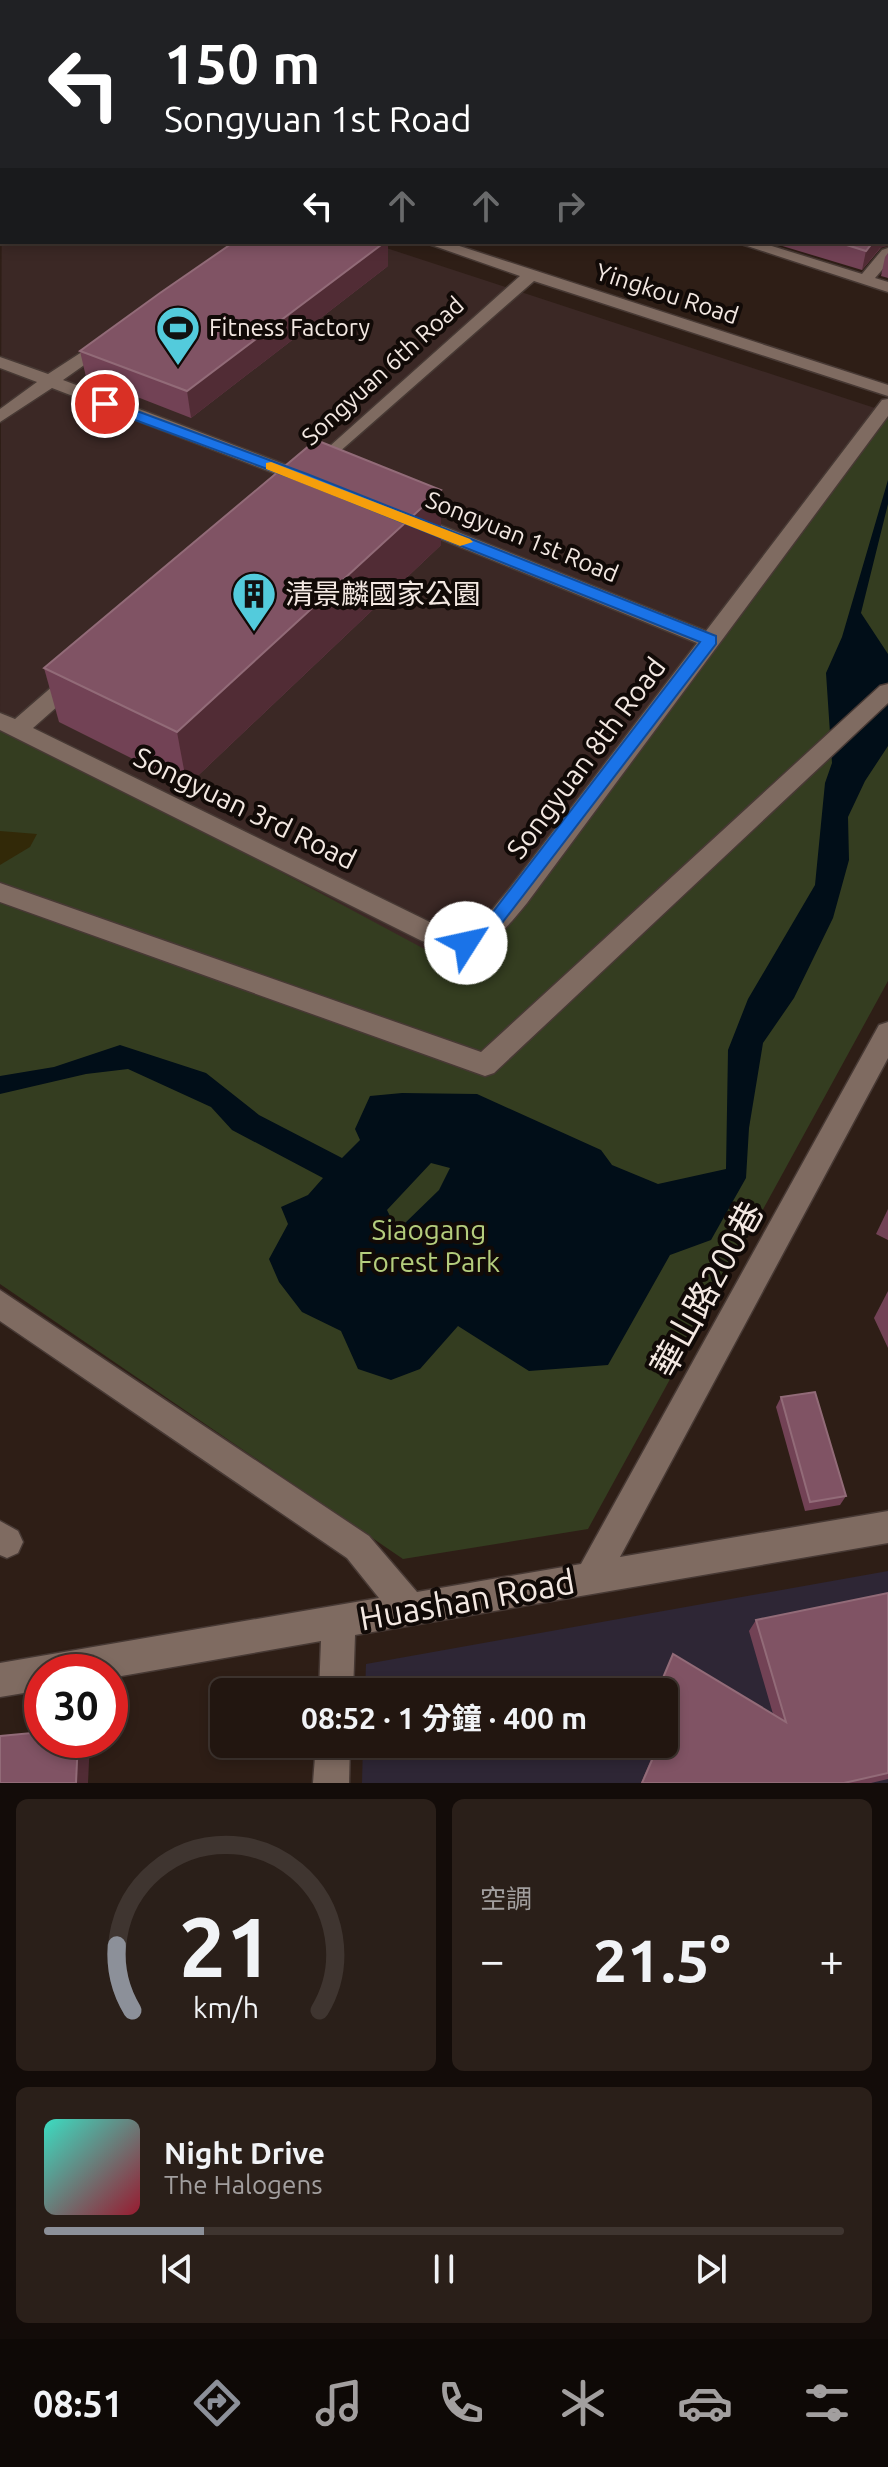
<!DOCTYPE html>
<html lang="zh-TW">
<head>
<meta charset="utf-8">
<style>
	body { margin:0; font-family:Ubuntu,"Noto Sans TC",sans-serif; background:#2a1f19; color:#f1f3f6; height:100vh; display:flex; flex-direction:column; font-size:30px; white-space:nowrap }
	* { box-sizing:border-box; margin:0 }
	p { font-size:26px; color:#a29f9f }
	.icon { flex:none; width:44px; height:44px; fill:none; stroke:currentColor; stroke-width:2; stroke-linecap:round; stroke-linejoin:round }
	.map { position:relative; height:1783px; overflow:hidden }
	.details { display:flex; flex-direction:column; gap:16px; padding:16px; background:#130c09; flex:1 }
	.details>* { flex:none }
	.hud { position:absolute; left:0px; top:0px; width:888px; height:244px; box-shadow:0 4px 12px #0003,0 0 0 2px #3f3530; background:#202124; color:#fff; overflow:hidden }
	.speed { position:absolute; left:24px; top:1654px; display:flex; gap:16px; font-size:40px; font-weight:700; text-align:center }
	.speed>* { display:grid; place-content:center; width:104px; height:104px; border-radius:50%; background:#221610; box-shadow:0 4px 12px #0003,0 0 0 2px #3f3530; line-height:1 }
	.speed .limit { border:12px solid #d22; background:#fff; color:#111 }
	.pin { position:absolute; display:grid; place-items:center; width:68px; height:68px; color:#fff; margin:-34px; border:4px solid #fff; border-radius:50%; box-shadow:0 2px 8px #0007 }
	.me { position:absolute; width:88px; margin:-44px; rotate:55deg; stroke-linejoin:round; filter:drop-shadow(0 0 6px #0008) }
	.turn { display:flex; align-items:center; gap:28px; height:168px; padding:0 32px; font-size:36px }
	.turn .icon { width:104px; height:104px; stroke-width:2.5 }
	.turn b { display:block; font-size:56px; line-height:68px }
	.lanes { display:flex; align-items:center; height:76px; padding:0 32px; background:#0003; justify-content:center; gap:40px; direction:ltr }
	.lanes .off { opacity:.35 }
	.big { font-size:60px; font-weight:700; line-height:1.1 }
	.details .widget { flex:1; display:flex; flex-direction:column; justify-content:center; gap:12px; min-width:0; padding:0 28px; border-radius:12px; background:#2a1f19 }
	.details .dial { align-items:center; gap:0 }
	.dial svg { height:208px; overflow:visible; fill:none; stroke:#3f3530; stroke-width:7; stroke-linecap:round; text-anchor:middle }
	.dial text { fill:#f1f3f6; stroke:none }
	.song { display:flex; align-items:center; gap:24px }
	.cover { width:96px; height:96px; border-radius:12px; background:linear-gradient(135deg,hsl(170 70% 55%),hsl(350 70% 35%)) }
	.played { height:8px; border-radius:4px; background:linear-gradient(90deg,#8c9099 20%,#3f3530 20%) }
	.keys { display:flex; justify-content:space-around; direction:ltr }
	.heat { display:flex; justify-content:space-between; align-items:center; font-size:44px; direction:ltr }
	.details .tiles { flex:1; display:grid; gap:16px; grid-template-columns:1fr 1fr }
	.widget:last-child { grid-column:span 2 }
	.trip { position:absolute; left:210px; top:1678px; width:468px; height:80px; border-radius:12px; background:#221610; box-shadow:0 4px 12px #0003,0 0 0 2px #3f3530; font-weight:700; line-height:80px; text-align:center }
	.tab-bar { display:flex; height:128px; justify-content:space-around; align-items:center; background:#0e0906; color:#a29f9f }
	.tab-bar .icon { width:56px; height:56px }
	.tab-bar .active { color:#8c9099 }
	.tab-bar b { font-size:36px; color:#f1f3f6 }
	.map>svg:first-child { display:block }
	.commercial { fill:#3b2825 }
	.education { fill:#2e2635 }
	.green { fill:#343d20 }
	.sand { fill:#322908 }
	.water { fill:#010e18; fill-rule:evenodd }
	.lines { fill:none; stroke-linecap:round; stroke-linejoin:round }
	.stream { stroke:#010e18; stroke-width:4 }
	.minor-casing { stroke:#473934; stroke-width:3 }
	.minor { fill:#7f6b61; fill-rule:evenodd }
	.wall { fill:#724255 }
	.shaded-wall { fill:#512c35 }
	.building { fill:#805364; stroke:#926b78; stroke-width:2 }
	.route { fill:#1a73e8; stroke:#114b97; stroke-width:2 }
	.slow { fill:#f59e0b }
	.labels { text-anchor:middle; stroke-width:8; stroke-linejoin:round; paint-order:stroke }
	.far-street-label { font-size:24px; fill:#f3e8e2; stroke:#110a07 }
	.far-poi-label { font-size:24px; fill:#f3e8e2; stroke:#110a07; text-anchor:start }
	.poi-label { font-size:28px; fill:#f3e8e2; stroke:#110a07; text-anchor:start }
	.street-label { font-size:28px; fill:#f3e8e2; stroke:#110a07 }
	.park-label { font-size:28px; fill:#b4cd7d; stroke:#110a07 }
	.near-street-label { font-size:34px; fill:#f3e8e2; stroke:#110a07 }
</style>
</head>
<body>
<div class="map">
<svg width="888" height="1783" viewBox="0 0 888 1783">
	<rect width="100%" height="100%" fill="#2e1e16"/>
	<polygon class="commercial" points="2,140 2,242 368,242 884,411 471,975 0,721"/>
	<polygon class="education" points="888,1571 888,1783 362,1783 363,1744 664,1744 664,1692 365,1692 366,1664"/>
	<polygon class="green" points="884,411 888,413 888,981 588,1529 403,1559 0,1284 0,721 471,974"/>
	<polygon class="sand" points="0,831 37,834 30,847 0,865"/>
	<path class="water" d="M888,480V504L861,613L888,654V746L865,781L848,817L849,860L833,918L794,998L763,1043L749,1128L746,1178L711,1240L670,1255L608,1365L529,1371L458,1326L420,1369L391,1380L358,1369L341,1331L302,1312L279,1282L269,1259L288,1224L281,1207L308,1195L323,1178L232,1130L211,1107L128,1069L86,1074L0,1094V1076L54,1067L120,1045L206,1073L259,1115L342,1158L360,1140L355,1129L370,1096L402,1093L477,1094L601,1150L612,1165L658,1184L726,1169L728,1050L748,999L815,885L825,783L832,763L826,673L842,637ZM431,1163L450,1168L439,1190L403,1225L393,1222L387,1210Z"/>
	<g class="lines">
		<g class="stream">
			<polyline points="495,0 539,0"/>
			<polyline points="705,0 711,2"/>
			<polyline points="798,2 807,0"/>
		</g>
		<g class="minor-casing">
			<g id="minor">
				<polygon points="27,0 79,0 27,2"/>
				<polygon points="366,0 378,0 379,2 367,2"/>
				<polygon points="730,0 750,0 751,2 731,2"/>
				<polygon points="2,14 2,22 0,23 0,15"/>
				<polygon points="0,100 2,100 0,109"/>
				<polygon points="423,242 447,242 888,385 888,396 534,281 313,475 321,481 319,485 305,485 52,388 0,422 0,409 37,382 0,368 0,357 48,374 108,335 114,336 114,344 63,380 302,471 520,276"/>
				<polygon points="735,242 759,242 862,274 882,250 888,248 888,263 875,278 888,282 888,292"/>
				<path d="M888,399V416L527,903C492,946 478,960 422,941L0,730V713L15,719L69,672H85L88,677L85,682L33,728L440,927L469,931L482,922L509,889L697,643L406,525L403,521L406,517H420L706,631L882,400Z"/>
				<polygon points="888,684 888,703 494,1073 485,1076 0,902 0,883 481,1052 880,686"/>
				<polygon points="888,1022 888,1058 620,1557 888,1511 888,1543 355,1635 353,1692 319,1692 321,1641 110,1678 110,1672 42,1672 42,1690 0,1697 0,1663 379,1598 347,1558 0,1321 0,1290 369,1536 417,1592 581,1564 879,1025"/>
				<polygon points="0,1521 18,1531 23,1542 18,1553 7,1558 0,1555"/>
				<polygon points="316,1744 350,1744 349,1783 313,1783"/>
			</g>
		</g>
		<use href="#minor" class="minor"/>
	</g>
	<g class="wall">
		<polygon points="112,0 138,0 133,2 118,2"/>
		<polygon points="769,242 886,242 862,270"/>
		<polygon points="888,253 888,278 881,276 885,257"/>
		<polygon points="388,266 191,418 86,377 80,351"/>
		<polygon points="441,545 187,786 59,722 44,668"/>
		<polygon points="888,1209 888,1240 876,1234"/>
		<polygon points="888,1291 888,1348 874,1318"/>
		<polygon points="781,1397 846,1496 840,1505 805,1511 776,1407"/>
		<polygon points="888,1593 888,1779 871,1783 641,1783 657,1745 656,1744 664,1744 773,1714 749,1631 756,1620"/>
	</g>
	<g class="shaded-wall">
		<polygon points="2,59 2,73 0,74 0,60"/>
		<polygon points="888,228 888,246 880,248 862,270 866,251 873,242 886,242 886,229"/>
		<polygon points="385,242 388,242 388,266 191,418 187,391"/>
		<polygon points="441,490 441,545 187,786 177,732"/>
		<polygon points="78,1740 90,1740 88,1783 76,1783"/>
	</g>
	<g class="building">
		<polygon points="203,0 265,0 261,2 199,2"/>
		<polygon points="2,35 2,59 0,60 0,36"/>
		<polygon points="886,125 888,126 888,228 886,229"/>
		<polygon points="234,242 385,242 187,391 80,351 160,293"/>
		<polygon points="837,242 873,242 866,251"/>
		<polygon points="316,440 441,490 177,732 44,668"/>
		<polygon points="815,1392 846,1496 810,1502 781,1397"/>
		<polygon points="888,1593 888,1773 844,1783 642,1783 659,1744 664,1744 664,1692 657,1692 673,1654 786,1722 756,1620"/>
		<polygon points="42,1732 42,1740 78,1740 76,1783 0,1783 0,1736"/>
	</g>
	<polygon class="route" points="100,401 110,401 307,474 716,636 716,644 486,944 466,950 456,943 486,921 700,642 297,480 100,407"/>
	<polygon class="slow" points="271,462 470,539 473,542 460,546 266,469 266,463"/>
	<defs>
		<g id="stadium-pin" transform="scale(2.3)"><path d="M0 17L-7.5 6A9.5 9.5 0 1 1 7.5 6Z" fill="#53cbdc" stroke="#110a07"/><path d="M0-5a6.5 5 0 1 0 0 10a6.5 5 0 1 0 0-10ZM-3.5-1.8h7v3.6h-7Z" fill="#111"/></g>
		<g id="building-pin" transform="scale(2.3)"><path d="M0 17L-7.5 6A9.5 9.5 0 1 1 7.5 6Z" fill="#53cbdc" stroke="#110a07"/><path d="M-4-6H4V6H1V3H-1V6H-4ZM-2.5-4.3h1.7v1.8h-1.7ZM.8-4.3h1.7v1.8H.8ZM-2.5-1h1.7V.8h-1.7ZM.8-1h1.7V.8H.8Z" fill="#111"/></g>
	</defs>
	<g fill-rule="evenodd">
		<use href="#stadium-pin" x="178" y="328"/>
		<use href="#building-pin" x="254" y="594"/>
	</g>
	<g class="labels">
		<g class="far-street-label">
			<text transform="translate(667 294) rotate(18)" y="8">Yingkou Road</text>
			<text transform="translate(383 371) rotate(-42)" y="8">Songyuan 6th Road</text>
			<text transform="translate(522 537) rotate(22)" y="8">Songyuan 1st Road</text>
		</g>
		<g class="far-poi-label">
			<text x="209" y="336">Fitness Factory</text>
		</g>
		<g class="poi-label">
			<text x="285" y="604">清景麟國家公園</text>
		</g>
		<g class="street-label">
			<text transform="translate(586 758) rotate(-53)" y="10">Songyuan 8th Road</text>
			<text transform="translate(245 808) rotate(26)" y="10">Songyuan 3rd Road</text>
		</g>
		<g class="park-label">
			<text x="429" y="1240">Siaogang<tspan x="429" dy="32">Forest Park</tspan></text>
		</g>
		<g class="near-street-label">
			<text transform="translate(707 1289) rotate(-61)" y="12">華山路200巷</text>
			<text transform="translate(467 1600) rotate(-10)" y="12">Huashan Road</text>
		</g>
	</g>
</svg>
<div class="speed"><div class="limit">30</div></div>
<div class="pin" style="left:105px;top:404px;background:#d93025"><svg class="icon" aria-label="arrive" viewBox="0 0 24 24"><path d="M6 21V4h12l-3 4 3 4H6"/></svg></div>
<svg class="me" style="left:466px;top:943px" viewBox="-20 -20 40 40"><circle r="19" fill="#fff"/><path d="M0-13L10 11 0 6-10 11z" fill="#1a73e8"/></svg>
<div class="trip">08:52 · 1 分鐘 · 400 m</div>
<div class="hud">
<div class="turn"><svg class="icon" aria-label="left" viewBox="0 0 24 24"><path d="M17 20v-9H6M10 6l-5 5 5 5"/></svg><div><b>150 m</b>Songyuan 1st Road</div></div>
<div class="lanes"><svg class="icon" aria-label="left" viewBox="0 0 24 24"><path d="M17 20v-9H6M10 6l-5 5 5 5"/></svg><svg class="icon off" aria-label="ahead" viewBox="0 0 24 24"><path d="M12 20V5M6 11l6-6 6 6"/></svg><svg class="icon off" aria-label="ahead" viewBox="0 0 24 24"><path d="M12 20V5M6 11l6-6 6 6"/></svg><svg class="icon off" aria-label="right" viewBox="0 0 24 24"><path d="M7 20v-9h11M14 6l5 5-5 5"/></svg></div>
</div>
</div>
<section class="details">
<div class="tiles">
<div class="widget dial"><svg viewBox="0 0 100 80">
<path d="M14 69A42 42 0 1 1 86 69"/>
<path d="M14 69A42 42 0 0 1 8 44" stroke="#8c9099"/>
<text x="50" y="56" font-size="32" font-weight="700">21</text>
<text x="50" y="72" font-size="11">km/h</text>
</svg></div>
<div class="widget"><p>空調</p>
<div class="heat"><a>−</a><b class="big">21.5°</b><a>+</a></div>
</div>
<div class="widget">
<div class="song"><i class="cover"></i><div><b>Night Drive</b><p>The Halogens</p></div></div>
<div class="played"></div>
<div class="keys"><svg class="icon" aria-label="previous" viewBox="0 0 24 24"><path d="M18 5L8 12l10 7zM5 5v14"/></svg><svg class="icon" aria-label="pause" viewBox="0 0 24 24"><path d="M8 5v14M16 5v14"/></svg><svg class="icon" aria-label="next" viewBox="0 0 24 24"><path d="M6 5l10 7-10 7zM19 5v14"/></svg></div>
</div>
</div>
</section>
<nav class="tab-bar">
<b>08:51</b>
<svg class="icon active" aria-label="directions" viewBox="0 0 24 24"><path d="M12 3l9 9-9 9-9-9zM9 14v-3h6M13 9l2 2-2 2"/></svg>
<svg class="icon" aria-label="music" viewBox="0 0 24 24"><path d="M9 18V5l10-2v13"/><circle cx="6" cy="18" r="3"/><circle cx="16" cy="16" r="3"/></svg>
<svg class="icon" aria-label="phone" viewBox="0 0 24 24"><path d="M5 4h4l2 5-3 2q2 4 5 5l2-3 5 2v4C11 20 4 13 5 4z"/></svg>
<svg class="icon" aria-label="climate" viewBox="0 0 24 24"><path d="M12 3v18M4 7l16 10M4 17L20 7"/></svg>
<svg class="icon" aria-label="car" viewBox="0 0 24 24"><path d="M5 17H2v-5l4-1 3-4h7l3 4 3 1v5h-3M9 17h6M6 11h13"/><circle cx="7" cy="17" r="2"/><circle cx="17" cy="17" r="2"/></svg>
<svg class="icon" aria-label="filters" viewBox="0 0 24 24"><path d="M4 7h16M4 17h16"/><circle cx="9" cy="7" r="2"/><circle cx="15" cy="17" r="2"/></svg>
</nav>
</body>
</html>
